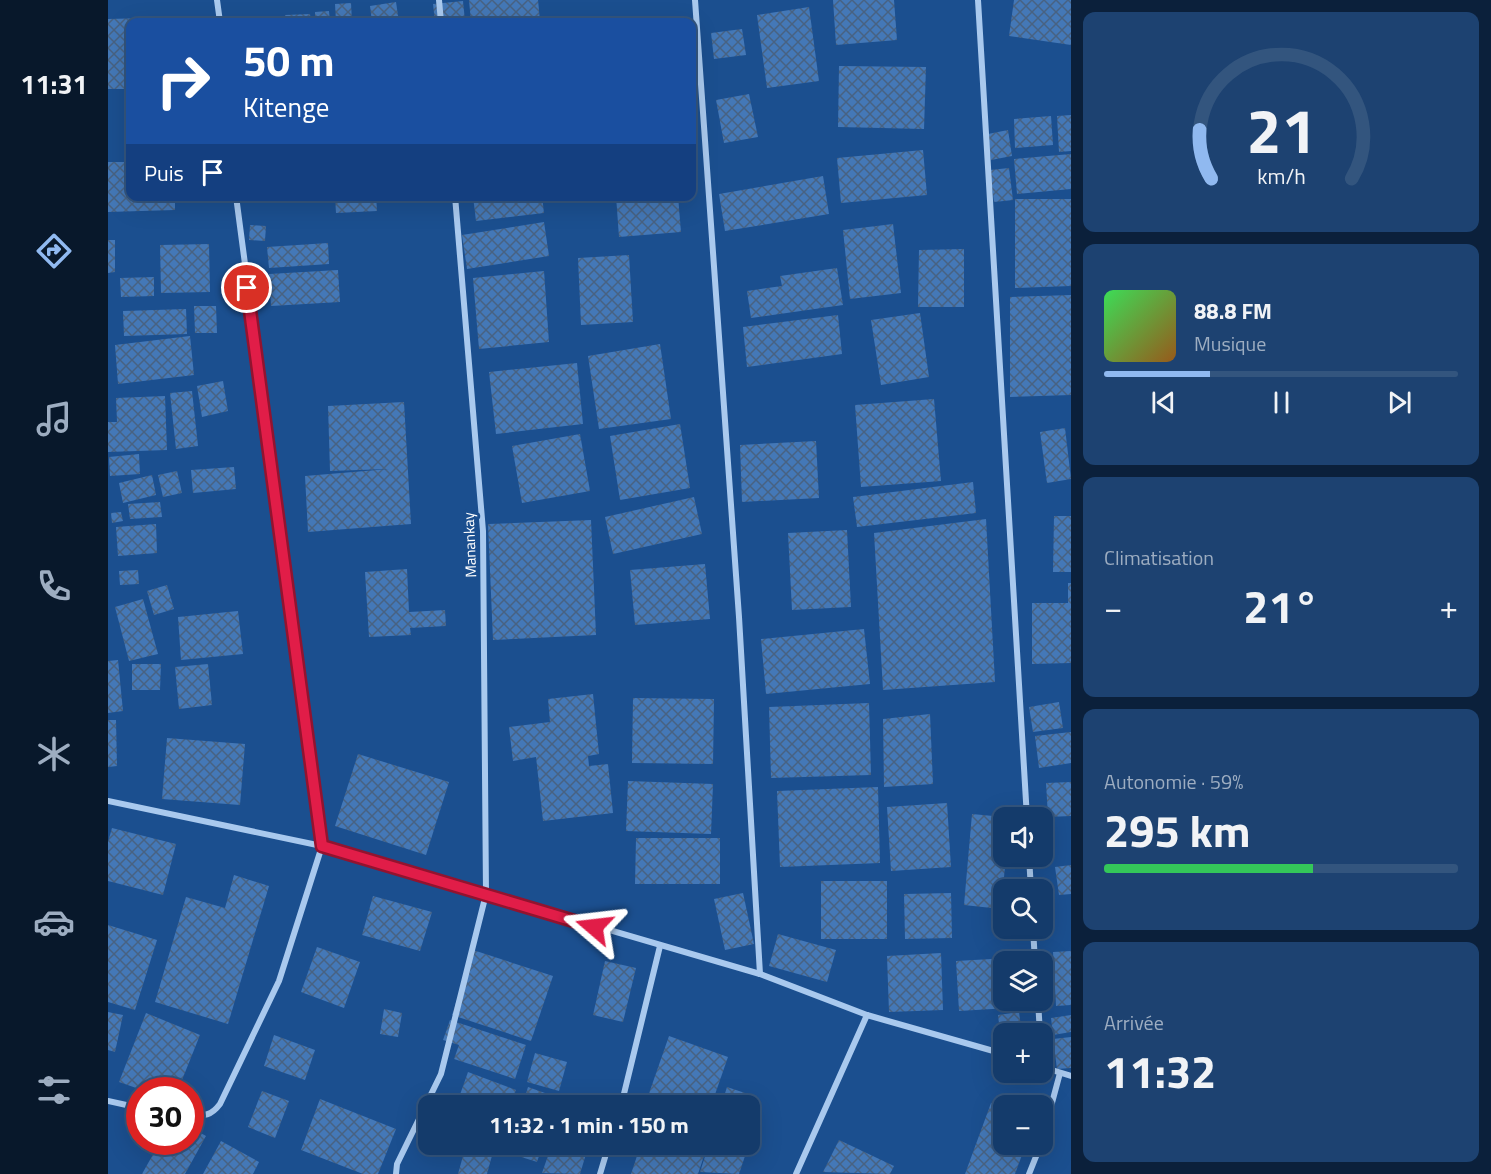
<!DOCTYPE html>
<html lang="fr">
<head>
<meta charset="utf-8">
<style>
	body { margin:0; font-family:"Titillium Web",sans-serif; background:#1d4271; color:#f1f3f6; height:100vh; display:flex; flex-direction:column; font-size:22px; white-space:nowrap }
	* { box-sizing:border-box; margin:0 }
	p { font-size:20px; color:#9dadc1 }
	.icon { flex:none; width:33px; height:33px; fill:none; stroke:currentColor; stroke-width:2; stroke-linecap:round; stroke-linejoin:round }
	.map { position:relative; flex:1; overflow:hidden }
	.drawer { display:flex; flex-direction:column; gap:12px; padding:12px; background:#0b203b; width:420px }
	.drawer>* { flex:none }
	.top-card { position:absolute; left:18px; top:18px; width:570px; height:183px; border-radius:12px; box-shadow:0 6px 24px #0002,0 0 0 2px #33557e; background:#1a4fa0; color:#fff; overflow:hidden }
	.fabs { position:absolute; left:885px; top:807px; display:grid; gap:12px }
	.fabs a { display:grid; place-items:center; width:60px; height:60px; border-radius:12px; background:#143b6b; box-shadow:0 6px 24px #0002,0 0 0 2px #33557e; font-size:30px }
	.speed { position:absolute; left:18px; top:1077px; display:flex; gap:12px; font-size:30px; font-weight:700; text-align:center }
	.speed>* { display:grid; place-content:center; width:78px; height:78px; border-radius:50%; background:#143b6b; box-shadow:0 6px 24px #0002,0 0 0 2px #33557e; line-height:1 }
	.speed .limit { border:9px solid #d22; background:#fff; color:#111 }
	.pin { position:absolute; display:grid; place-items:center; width:51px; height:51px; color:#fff; margin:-26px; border:3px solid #fff; border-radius:50%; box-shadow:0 2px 6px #0007 }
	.me { position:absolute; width:66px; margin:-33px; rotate:287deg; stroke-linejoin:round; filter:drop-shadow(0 0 4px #0008) }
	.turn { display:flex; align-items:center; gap:21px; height:126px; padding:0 18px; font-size:27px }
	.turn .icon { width:78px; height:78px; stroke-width:2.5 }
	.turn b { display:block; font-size:42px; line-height:51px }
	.then { display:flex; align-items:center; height:57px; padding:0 18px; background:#0003; gap:12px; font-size:22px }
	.big { font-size:45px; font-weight:700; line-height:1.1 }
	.drawer .tile { flex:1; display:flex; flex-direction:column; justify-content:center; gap:9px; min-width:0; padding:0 21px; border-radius:12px; background:#1d4271 }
	.drawer .dial { align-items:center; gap:0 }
	.dial svg { height:156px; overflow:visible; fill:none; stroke:#33557e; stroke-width:7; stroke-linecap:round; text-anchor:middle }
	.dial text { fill:#f1f3f6; stroke:none }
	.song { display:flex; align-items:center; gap:18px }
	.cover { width:72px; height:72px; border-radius:9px; background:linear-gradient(135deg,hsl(130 70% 55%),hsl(30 70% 35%)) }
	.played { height:6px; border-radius:3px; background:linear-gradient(90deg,#90b9f0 30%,#33557e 30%) }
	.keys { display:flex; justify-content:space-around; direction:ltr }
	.heat { display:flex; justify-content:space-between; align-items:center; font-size:33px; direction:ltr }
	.charge { height:9px; border-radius:4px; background:linear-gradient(90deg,#34c759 59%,#33557e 0) }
	.trip { position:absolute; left:310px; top:1095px; width:342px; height:60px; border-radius:12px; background:#143b6b; box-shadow:0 6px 24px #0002,0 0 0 2px #33557e; font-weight:700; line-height:60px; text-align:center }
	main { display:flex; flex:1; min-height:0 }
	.tab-bar { display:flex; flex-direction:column; width:108px; justify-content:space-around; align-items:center; background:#08182b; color:#9dadc1 }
	.tab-bar .icon { width:42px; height:42px }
	.tab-bar .current { color:#90b9f0 }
	.tab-bar b { font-size:27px; color:#f1f3f6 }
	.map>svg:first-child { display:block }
	.building { fill:url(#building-cross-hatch) }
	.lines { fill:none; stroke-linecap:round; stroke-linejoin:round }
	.minor { stroke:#a9c9ee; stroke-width:6 }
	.route-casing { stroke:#92132f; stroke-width:15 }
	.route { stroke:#e11d48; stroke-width:10 }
	.labels { text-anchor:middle; stroke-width:6; stroke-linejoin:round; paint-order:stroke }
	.street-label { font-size:15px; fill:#fff; stroke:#1b4f8f }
</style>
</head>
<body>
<main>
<nav class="tab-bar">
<b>11:31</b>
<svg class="icon current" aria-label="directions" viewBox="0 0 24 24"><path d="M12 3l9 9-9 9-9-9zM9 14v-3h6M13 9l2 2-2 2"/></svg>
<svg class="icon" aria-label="music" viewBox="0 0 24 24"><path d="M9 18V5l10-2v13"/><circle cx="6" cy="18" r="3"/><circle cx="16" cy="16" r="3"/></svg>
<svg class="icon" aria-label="phone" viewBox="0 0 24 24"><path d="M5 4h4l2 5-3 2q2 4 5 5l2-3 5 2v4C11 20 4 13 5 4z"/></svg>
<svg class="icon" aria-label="climate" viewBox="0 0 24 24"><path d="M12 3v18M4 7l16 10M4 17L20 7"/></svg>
<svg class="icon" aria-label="car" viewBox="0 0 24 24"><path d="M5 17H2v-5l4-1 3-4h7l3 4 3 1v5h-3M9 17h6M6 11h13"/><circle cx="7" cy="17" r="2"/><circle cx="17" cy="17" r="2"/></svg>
<svg class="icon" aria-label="filters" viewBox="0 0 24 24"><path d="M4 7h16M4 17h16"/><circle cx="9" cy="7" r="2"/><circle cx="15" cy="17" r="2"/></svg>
</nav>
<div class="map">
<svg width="963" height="1174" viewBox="0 0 963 1174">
	<defs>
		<pattern id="building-cross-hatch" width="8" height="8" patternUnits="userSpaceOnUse" patternTransform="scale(1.5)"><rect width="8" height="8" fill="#4478b7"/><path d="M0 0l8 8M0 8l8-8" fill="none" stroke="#486282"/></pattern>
	</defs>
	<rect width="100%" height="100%" fill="#1b4f8f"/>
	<g class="building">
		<polygon points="361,0 430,0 432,21 363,22"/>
		<polygon points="725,0 786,0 789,40 728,45"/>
		<polygon points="906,0 963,0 963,45 901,36"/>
		<polygon points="355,1 357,21 327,22 325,4"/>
		<polygon points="288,2 291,22 264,22 262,6"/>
		<polygon points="243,3 244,22 228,22 227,4"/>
		<polygon points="701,7 711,81 659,88 649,15"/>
		<polygon points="221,11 222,22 207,22 207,12"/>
		<polygon points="202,14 203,22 177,22 177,15"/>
		<polygon points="77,17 77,22 22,22 22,89 0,89 0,19"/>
		<polygon points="634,29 638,55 606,59 603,33"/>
		<polygon points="731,66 818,67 816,129 730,127"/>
		<polygon points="641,94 650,137 616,143 608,100"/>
		<rect x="17" y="115" width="5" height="25"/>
		<polygon points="963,115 963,151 951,152 949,116"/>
		<polygon points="943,116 945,145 907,148 906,119"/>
		<polygon points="900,130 904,156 883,160 880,134"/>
		<polygon points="815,150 819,195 733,203 729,158"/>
		<polygon points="963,154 963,189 909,194 906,159"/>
		<polygon points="0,162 22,162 22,196 67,196 67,210 0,212"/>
		<polygon points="901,168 905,200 886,202 882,170"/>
		<polygon points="715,176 721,214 617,231 611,194"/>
		<polygon points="227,196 268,196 269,211 228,213"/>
		<polygon points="365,196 434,196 436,213 368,221"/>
		<polygon points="508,196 570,196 573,232 511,237"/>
		<polygon points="907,199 963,199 963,286 907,288"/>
		<polygon points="436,222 441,256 359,269 354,235"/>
		<polygon points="785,224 793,293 742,299 735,230"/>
		<polygon points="142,225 158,226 157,241 141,240"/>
		<polygon points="0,240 7,240 7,272 0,273"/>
		<polygon points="220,243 221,264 161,268 159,247"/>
		<polygon points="101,244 102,292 53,293 52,245"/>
		<polygon points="856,249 856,307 810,307 811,250"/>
		<polygon points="521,255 525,322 473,325 470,258"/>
		<polygon points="729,268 735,305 643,318 639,291 674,286 672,276"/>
		<polygon points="230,270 232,302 163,306 161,274"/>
		<polygon points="436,271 441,342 371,349 365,278"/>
		<polygon points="46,277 46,296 13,297 12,278"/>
		<polygon points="963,295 963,395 902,397 902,297"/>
		<polygon points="86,306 108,306 109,333 87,333"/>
		<polygon points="78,309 79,334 16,336 15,311"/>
		<polygon points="812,313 821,377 773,385 763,320"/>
		<polygon points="730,315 734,354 639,367 635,327"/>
		<polygon points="82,336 86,375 10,384 7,345"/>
		<polygon points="552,344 563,419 491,429 480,356"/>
		<polygon points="469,363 475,424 388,434 381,372"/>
		<polygon points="115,381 120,411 94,417 89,386"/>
		<polygon points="84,391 90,446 68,449 62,393"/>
		<polygon points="57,396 59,450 0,452 0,422 9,422 8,398"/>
		<polygon points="826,399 833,481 753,487 747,405"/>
		<polygon points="296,402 303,524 200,532 197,476 281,469 222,471 220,406"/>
		<polygon points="572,424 582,488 512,500 502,436"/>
		<polygon points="957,428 963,479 939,483 932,432"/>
		<polygon points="472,434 482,491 414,503 404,446"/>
		<polygon points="708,441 711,498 634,502 632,445"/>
		<polygon points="31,454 32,474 2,476 1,457"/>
		<polygon points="126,467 128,489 85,493 83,470"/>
		<polygon points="69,471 74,493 55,497 50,475"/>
		<polygon points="44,475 48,495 15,503 11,483"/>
		<polygon points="865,482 868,513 749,527 745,497"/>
		<polygon points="586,497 594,534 505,554 497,517"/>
		<polygon points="52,502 54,517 22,519 20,504"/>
		<polygon points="13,512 15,521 4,523 3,513"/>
		<polygon points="946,516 963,516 963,572 945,572"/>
		<polygon points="878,519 887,682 775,690 766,533"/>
		<polygon points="483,520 488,635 385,640 380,524"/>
		<polygon points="48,524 49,553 10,556 8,527"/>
		<polygon points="739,530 743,607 684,610 680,533"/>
		<polygon points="597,564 602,619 527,625 522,570"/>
		<polygon points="299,569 301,612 337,610 338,626 302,628 303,635 261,637 257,572"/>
		<polygon points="30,570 31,584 12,585 11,571"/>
		<polygon points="960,583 963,583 963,663 924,664 924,603 960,603"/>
		<polygon points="59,585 66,609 46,615 39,591"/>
		<polygon points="35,599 50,654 21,661 7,607"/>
		<polygon points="130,611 135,654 73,660 70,617"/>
		<polygon points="756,629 762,684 658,694 653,639"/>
		<polygon points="10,660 15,711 0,713 0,661"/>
		<polygon points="24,664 53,664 52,690 24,690"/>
		<polygon points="100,664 104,705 71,709 67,667"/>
		<polygon points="485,694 491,754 480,756 481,766 500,764 505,813 435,821 428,757 405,761 401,727 442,722 440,699"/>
		<polygon points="525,698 606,699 605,764 524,763"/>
		<polygon points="951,702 955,728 925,732 921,707"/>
		<polygon points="761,703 763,775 663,778 661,707"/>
		<polygon points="822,714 825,784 776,787 775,719"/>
		<polygon points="0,720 8,720 9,766 0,767"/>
		<polygon points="963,732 963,763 931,768 927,736"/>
		<polygon points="59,738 137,744 132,805 54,799"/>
		<polygon points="250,754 341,782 318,855 227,826"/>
		<polygon points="520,781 605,784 603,834 518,831"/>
		<polygon points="963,782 963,816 940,817 938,783"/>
		<polygon points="770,787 772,863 672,867 669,791"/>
		<polygon points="839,803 843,867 783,871 779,807"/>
		<polygon points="864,814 896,817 896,856 898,856 893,909 856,905"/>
		<polygon points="4,828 68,844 55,895 0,881 0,842"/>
		<polygon points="528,838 612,838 612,884 527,884"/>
		<polygon points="963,865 963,894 951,895 947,867"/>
		<polygon points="126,875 161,886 120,1024 47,1002 78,897 117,908"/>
		<rect x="713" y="881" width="66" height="58"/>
		<polygon points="635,893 646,944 617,950 606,899"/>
		<polygon points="843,893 844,938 797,939 796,894"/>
		<polygon points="265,896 324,912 312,951 254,935"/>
		<polygon points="0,925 49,940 27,1010 0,1002"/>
		<polygon points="670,934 728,950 719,982 661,966"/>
		<polygon points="209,947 252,962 236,1008 193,992"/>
		<polygon points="365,950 445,976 423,1041 344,1015"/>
		<polygon points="963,951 963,1005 948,1006 945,952"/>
		<polygon points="833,953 835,1010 781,1012 779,956"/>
		<polygon points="917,957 917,962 896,962 896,1000 919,1000 920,1007 851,1011 848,961"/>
		<polygon points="497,961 528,968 515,1022 485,1015"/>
		<polygon points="276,1009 294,1013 290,1037 272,1034"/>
		<polygon points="0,1012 15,1015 7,1052 0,1050"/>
		<polygon points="911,1012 914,1034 896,1034 894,1050 890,1015"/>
		<polygon points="38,1013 92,1035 70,1090 34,1090 11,1082"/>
		<polygon points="963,1015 963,1032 945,1035 943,1018"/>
		<polygon points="342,1020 418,1045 407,1079 346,1059 351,1045 335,1040"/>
		<polygon points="166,1035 207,1050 197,1080 156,1066"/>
		<polygon points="561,1036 620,1057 603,1106 547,1106 538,1102"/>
		<polygon points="963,1037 963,1068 949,1069 945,1039"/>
		<polygon points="427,1053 459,1062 451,1091 419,1082"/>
		<polygon points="360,1072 408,1090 402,1106 348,1106"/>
		<polygon points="420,1087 451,1098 448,1106 414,1106"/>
		<polygon points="619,1087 640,1094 636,1106 613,1106"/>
		<polygon points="154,1091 181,1101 167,1138 140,1127"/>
		<polygon points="212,1099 288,1129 270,1174 255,1174 193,1150"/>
		<polygon points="883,1103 896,1108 896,1144 918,1144 907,1174 857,1174"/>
		<polygon points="642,1111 653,1114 646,1134 642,1133"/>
		<polygon points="82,1127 98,1136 77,1174 34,1174 52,1142 82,1142"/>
		<polygon points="731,1140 786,1166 782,1174 715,1172"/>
		<polygon points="113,1141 151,1162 145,1174 95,1174"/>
		<polygon points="401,1144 435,1144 429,1162 398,1152"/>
		<polygon points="444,1144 481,1144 472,1174 434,1173"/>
		<polygon points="533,1144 600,1144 590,1174 523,1174"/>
		<polygon points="601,1144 641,1144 631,1174 592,1172"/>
		<polygon points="358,1145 385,1152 379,1174 350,1174"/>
	</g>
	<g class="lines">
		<g class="minor">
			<polyline points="109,0 112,22"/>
			<polyline points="331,0 333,22"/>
			<polyline points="587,0 631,617 652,974"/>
			<polyline points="870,0 919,818"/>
			<polyline points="0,801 214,846 652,974 759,1015 896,1054"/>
			<polyline points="921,856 923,890"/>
			<polyline points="925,928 927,962"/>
			<polyline points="930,1000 932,1034"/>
			<polyline points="934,1067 963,1076"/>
			<polyline points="0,1101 32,1108"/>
			<polyline points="513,1106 552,946"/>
			<path d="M82,1114C97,1116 103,1116 112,1104L171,981L214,846L128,196"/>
			<polyline points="934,1140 952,1073"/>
			<polyline points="288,1174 289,1164 333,1074 378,894 375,531 347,196"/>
			<polyline points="492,1174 501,1144"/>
			<polyline points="688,1174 759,1015"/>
			<polyline points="921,1174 933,1144"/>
		</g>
	</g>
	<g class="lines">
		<g class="route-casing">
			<polyline id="route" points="139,288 214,846 486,927"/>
		</g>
		<use href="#route" class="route"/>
	</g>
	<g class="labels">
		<g class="street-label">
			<text transform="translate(362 545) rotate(-92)" y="5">Manankay</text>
		</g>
	</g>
</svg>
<div class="fabs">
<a><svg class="icon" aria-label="sound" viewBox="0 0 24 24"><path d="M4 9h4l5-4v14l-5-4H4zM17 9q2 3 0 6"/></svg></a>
<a><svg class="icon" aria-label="search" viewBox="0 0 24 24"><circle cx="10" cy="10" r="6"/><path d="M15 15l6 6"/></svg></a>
<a><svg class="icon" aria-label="layers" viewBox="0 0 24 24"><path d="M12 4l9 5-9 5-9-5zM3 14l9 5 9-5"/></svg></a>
<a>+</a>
<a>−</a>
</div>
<div class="speed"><div class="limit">30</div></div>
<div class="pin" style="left:139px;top:288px;background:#d93025"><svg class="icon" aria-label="arrive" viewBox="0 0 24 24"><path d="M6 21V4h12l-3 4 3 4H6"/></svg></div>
<svg class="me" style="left:486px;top:927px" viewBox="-20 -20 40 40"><path d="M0-17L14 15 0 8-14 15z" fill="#e11d48" stroke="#fff" stroke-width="4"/></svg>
<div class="trip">11:32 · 1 min · 150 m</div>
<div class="top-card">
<div class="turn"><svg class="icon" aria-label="right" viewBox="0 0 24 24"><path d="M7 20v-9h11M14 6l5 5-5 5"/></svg><div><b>50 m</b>Kitenge</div></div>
<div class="then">Puis<svg class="icon" aria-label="arrive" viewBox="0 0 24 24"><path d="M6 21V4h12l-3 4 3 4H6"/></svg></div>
</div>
</div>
<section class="drawer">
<div class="tile dial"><svg viewBox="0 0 100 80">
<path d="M14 69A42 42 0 1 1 86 69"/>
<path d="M14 69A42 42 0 0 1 8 44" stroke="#90b9f0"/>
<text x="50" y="56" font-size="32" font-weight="700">21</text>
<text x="50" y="72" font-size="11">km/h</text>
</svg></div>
<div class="tile">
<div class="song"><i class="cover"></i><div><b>88.8 FM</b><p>Musique</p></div></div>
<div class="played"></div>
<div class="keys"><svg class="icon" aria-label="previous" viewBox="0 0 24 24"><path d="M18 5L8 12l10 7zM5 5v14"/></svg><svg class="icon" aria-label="pause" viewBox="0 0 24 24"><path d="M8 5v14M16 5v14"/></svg><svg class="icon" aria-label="next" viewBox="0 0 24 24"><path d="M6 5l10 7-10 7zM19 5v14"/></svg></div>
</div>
<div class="tile"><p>Climatisation</p>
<div class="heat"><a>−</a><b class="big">21°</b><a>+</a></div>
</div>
<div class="tile"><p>Autonomie · 59%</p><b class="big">295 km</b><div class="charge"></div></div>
<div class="tile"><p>Arrivée</p><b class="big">11:32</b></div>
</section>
</main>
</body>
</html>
